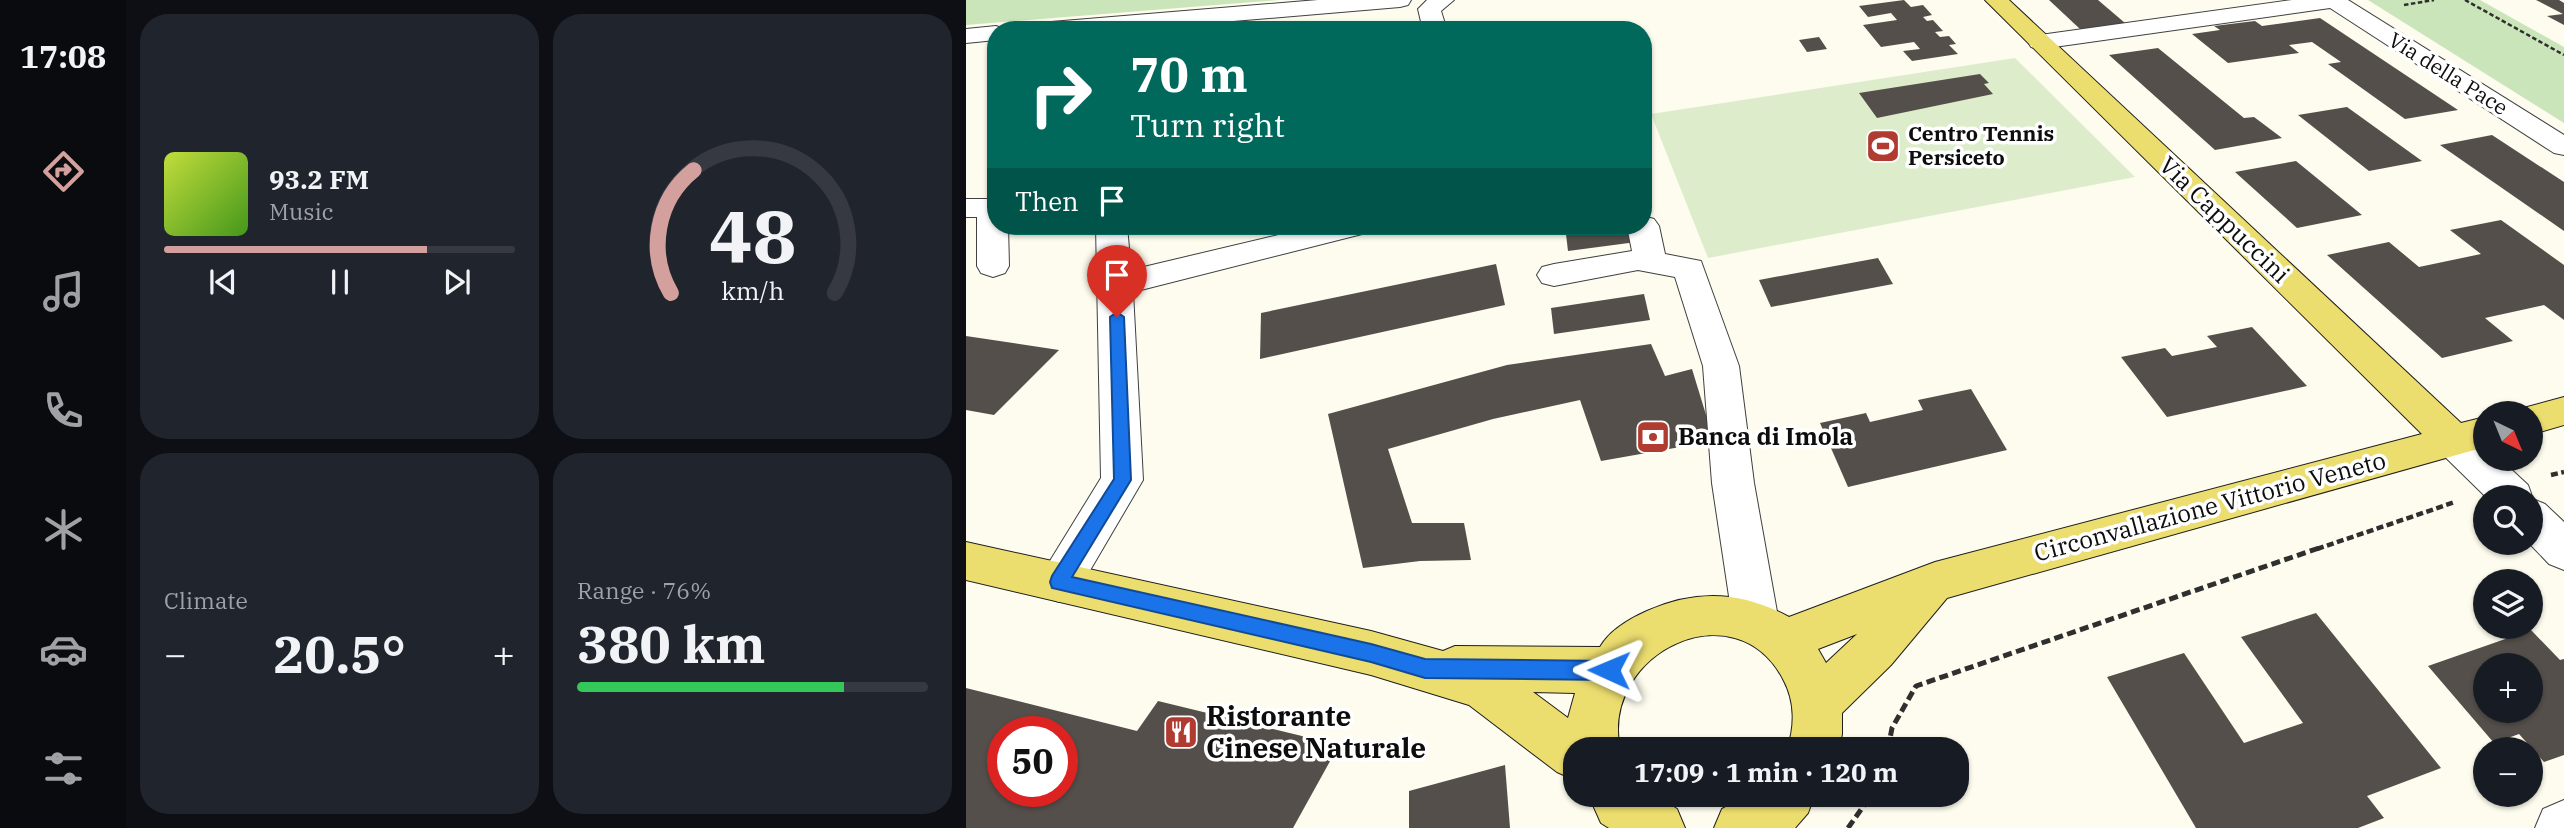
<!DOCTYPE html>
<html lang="en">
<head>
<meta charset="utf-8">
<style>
	body { margin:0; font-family:"IBM Plex Serif",serif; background:#20242c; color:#f1f3f6; height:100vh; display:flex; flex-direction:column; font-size:26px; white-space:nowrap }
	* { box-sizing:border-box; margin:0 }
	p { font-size:23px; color:#9ea1a6 }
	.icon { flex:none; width:38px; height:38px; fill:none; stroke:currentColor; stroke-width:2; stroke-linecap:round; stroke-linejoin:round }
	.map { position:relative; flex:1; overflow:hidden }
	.details { display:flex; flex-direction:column; gap:14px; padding:14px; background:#0d0f14; width:840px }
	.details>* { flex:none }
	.hud { position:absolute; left:21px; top:21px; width:665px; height:214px; border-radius:28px; box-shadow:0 2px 5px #0004; background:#00695c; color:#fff; overflow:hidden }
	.needle { width:46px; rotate:137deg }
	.buttons { position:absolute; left:1507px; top:401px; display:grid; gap:14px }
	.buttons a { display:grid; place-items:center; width:70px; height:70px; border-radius:50%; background:#171b24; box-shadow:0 2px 5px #0004; font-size:35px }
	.speed { position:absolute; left:21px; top:716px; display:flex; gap:14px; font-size:35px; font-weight:700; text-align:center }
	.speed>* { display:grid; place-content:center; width:91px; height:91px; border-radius:50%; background:#171b24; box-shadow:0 2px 5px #0004; line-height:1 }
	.speed .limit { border:10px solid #d22; background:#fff; color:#111 }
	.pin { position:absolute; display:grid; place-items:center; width:60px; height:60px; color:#fff; margin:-72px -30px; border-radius:50% 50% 50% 0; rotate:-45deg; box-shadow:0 0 7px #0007 }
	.pin .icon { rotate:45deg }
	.me { position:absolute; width:77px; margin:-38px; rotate:271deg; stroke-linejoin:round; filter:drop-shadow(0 0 5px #0008) }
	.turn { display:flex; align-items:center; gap:24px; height:147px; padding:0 28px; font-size:32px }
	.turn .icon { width:91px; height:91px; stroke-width:2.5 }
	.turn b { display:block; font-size:49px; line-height:60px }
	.then { display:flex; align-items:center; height:66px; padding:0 28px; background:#0003; gap:14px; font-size:26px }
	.big { font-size:52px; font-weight:800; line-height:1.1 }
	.details .tile { flex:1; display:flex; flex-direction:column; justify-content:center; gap:10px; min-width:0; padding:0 24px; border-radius:28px; background:#20242c }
	.details .dial { align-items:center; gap:0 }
	.dial svg { height:182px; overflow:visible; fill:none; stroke:#363941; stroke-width:7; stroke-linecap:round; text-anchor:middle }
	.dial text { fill:#f1f3f6; stroke:none }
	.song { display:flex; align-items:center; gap:21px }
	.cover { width:84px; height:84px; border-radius:10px; background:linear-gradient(135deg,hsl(70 70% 55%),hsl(100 70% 35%)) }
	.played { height:7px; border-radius:4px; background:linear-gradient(90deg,#d4a09d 75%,#363941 75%) }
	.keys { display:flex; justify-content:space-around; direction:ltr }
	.heat { display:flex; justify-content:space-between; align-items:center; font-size:38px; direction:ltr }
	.charge { height:10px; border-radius:5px; background:linear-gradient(90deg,#34c759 76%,#363941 0) }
	.details .tiles { flex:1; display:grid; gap:14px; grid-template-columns:repeat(2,1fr) }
	.trip { position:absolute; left:597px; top:737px; width:406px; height:70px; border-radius:28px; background:#171b24; box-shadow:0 2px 5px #0004; font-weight:800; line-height:70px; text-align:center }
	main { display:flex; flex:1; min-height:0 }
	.dock { display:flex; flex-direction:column; width:126px; justify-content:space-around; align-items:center; background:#090b0e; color:#9ea1a6 }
	.dock .icon { width:49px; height:49px }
	.dock .on { color:#d4a09d }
	.dock b { font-size:32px; color:#f1f3f6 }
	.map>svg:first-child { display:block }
	.green { fill:#cbe5ba }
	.pitch { fill:#ddedcb }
	.building { fill:#544f4a; fill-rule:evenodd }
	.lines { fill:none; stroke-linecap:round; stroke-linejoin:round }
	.minor-casing { stroke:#404040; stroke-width:2 }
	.major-casing { stroke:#1e1e1e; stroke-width:2 }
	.path-far2 { stroke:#2f2f2f; stroke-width:2.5; stroke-dasharray:4.5 2.5; stroke-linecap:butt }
	.path-far1 { stroke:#2f2f2f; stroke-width:4.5; stroke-dasharray:7 3.5; stroke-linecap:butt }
	.path { stroke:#2f2f2f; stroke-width:5; stroke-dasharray:9 4.5; stroke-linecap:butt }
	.minor { fill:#fff; fill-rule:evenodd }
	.major { fill:#ecdd6f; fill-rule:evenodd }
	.route { fill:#1a73e8; stroke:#114b97; stroke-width:2 }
	.labels { text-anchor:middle; stroke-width:7; stroke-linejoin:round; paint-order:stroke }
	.far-street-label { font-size:21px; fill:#0d0d0d; stroke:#fff }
	.far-poi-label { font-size:21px; font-weight:bold; fill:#0d0d0d; stroke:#fff; text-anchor:start }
	.street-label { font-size:24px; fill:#0d0d0d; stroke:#fff }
	.poi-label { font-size:24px; font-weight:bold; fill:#0d0d0d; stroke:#fff; text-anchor:start }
	.near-poi-label { font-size:28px; font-weight:bold; fill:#0d0d0d; stroke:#fff; text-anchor:start }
</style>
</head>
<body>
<main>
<nav class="dock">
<b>17:08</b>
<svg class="icon on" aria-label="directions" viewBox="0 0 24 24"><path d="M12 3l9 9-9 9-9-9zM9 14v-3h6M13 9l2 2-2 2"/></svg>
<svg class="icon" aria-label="music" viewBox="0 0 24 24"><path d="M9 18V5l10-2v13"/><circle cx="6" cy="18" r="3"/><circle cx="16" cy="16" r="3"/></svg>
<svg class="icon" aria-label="phone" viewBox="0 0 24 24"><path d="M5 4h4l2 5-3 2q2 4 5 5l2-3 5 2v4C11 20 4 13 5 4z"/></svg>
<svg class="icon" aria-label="climate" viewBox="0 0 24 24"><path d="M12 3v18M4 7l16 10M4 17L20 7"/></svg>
<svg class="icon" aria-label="car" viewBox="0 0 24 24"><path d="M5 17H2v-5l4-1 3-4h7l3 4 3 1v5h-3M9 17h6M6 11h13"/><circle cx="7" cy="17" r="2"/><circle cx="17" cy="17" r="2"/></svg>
<svg class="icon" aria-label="filters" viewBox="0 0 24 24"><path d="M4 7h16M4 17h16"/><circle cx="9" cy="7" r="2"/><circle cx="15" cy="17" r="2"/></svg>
</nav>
<section class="details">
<div class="tiles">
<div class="tile">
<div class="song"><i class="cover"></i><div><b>93.2 FM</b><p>Music</p></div></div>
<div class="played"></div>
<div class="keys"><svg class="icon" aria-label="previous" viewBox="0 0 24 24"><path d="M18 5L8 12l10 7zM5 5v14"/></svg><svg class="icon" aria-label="pause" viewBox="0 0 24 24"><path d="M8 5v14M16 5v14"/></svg><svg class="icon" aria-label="next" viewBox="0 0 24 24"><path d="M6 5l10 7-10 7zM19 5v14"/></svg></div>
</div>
<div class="tile dial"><svg viewBox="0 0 100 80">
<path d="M14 69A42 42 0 1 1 86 69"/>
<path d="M14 69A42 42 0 0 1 24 15" stroke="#d4a09d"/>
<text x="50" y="56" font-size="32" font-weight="700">48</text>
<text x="50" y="72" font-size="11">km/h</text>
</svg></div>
<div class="tile"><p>Climate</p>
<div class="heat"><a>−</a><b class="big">20.5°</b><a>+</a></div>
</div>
<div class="tile"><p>Range · 76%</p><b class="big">380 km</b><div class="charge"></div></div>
</div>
</section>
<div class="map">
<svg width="1598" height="828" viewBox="0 0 1598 828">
	<rect width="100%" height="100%" fill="#fdfcee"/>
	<g class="green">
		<polygon points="0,0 313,0 0,25"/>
		<polygon points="1402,0 1514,0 1598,47 1598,123"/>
	</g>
	<polygon class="pitch" points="1049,58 1169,177 742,258 685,114"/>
	<g class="building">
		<polygon points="938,0 945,7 957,5 966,15 957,17 961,21 967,20 977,31 969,32 974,37 983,36 990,44 983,45 992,54 946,61 937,51 954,49 948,42 915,47 897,25 931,20 925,13 902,17 893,6"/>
		<polygon points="1083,0 1132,0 1159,23 1114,29"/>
		<polygon points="1570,0 1593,0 1598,3 1598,25 1581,16 1597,14"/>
		<polygon points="1354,18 1492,110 1439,119 1362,64 1375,62 1346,42 1323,45 1333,53 1262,63 1226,34 1254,30 1248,26 1289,21 1296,26"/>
		<polygon points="853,37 861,49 841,52 833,40"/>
		<polygon points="1192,48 1278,118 1288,117 1316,138 1249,150 1143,55"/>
		<polygon points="1014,74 1023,83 1018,84 1027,94 911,118 893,93"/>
		<polygon points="1381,107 1456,161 1403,171 1332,115"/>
		<polygon points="1526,135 1598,182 1598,231 1474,145"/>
		<polygon points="1330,161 1396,215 1331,228 1269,172"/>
		<polygon points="1535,220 1598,265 1598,320 1578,305 1519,318 1547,341 1476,358 1361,255 1423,242 1453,267 1515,254 1484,230"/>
		<polygon points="301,226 334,226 334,227 303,235"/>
		<polygon points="599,226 675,226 678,241 602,251"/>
		<polygon points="912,258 927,284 805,307 793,280"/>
		<polygon points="530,264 539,305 294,359 295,313"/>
		<polygon points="678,294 684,320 588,334 585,308"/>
		<polygon points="1286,327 1341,386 1201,417 1155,357 1199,348 1206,356 1251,347 1241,336"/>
		<polygon points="0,336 93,350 28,415 0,410"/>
		<polygon points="685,344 699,376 726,369 748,441 635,461 614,400 527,419 422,449 446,523 498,523 505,560 454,561 397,568 362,414 541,365"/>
		<polygon points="1005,389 1041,450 882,487 854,423 900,413 904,422 957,410 952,400"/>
		<polygon points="1350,613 1475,768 1401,796 1418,818 1392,828 1230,828 1141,677 1218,653 1278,743 1337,723 1275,637"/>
		<path d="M1565,630L1594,660L1598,659V755L1578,762L1553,734L1528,743L1462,666ZM1519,665H1564V710H1519Z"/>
		<path d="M0,688L171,731L192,701L373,745L327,828H0ZM37,732H96V791H37Z"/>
		<polygon points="539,765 544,828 443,828 443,791"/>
	</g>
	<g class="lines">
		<g class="minor-casing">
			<g id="minor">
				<polygon points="352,0 445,0 442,5 434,7 160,30 61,30 65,25 73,23"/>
				<polygon points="461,0 488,0 475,11 481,30 457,30 452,9"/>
				<polygon points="1326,0 1382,0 1598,135 1598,155 1588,153 1364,8 1074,49 1065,47 1062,42 1065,37 1074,35"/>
				<polygon points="30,26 40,30 30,30 30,40 0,43 0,29"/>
				<polygon points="0,199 30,199 30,226 42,226 43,266 39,273 27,277 15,273 11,266 11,217 0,217"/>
				<polygon points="677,216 688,219 693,226 699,254 735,261 773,366 788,483 813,623 806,638 790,644 774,638 767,623 746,483 737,366 709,277 672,270 588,286 576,283 571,275 576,267 588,264 666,251 661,226 677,226"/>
				<polygon points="130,226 161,226 165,270 350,226 405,226 400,233 167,292 177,480 109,596 93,602 77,596 71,582 135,478"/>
				<polygon points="1487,425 1501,429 1519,446 1519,458 1533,458 1562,485 1567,499 1579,504 1598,522 1598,570 1583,564 1562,542 1564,542 1564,497 1520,497 1473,451 1467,440 1473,429"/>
				<polygon points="1598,800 1598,828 1569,828 1577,809"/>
			</g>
		</g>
		<g class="major-casing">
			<g id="major">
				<path d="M1019,0H1043L1495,423L1519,417V447L981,598L925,665L876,713V734L873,749H821C829,727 829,702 818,681C771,587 634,652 654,749H609V780L591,772L503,705L405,675L0,580V542L405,631L477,651L489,646L634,647C644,630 663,619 681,611C730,589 776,591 823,617L969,562L1456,434ZM891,634L860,663L852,649ZM567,692L609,693L602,718Z"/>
				<polygon points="1598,397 1598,425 1564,435 1564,413 1548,413 1550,410"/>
				<polygon points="622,794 688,794 711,809 719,828 643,828 635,823"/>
				<polygon points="784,794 849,794 842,813 829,828 748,828 756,809"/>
			</g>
		</g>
		<g class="path-far2">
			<polyline points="1499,0 1598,55"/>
			<polyline points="1438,5 1468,0"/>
		</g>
		<g class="path-far1">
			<polyline points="1585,475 1598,472"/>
			<polyline points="1351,549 1489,502"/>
		</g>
		<g class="path">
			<polyline points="922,749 926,728 950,686 1356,547"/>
			<polyline points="882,828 906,794"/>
		</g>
		<use href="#minor" class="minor"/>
		<use href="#major" class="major"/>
	</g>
	<polygon class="route" points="151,312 158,317 165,480 106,577 405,644 459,659 643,661 650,664 653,670 650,677 643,680 459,678 405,662 86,588 84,582 86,576 148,479 144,317"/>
	<defs>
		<g id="stadium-square" transform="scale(1.75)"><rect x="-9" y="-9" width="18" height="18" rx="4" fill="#b03b31" stroke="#fff"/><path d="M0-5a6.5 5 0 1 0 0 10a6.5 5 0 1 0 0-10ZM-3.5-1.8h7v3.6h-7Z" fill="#fff"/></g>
		<g id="bank-square" transform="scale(1.75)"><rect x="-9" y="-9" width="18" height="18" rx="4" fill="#b03b31" stroke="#fff"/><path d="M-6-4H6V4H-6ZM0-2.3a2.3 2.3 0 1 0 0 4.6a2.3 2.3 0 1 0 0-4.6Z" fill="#fff"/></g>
		<g id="restaurant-square" transform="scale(1.75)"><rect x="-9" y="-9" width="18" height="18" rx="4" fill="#b03b31" stroke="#fff"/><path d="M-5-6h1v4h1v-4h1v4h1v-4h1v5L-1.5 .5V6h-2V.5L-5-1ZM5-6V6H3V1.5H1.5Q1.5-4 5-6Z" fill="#fff"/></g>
	</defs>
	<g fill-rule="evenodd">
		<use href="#stadium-square" x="917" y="146"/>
		<use href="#bank-square" x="687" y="437"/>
		<use href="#restaurant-square" x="215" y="732"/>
	</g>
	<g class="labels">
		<g class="far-street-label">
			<text transform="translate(1482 74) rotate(32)" y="7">Via della Pace</text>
		</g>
		<g class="far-poi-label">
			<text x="942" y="141">Centro Tennis<tspan x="942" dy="24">Persiceto</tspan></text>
		</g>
		<g class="street-label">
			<text transform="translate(1258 220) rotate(44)" y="8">Via Cappuccini</text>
			<text transform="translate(1244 507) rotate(-15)" y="8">Circonvallazione Vittorio Veneto</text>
		</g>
		<g class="poi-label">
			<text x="712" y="445">Banca di Imola</text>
		</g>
		<g class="near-poi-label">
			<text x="240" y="726">Ristorante<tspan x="240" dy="32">Cinese Naturale</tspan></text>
		</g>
	</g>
</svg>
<div class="buttons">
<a><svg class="needle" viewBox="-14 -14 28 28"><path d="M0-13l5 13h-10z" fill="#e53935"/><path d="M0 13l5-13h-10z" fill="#9ea1a6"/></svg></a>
<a><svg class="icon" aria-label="search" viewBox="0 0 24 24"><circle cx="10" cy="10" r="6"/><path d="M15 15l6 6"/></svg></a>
<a><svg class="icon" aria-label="layers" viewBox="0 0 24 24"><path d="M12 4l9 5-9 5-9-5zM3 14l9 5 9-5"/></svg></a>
<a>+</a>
<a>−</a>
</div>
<div class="speed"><div class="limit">50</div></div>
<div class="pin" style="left:151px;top:317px;background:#d93025"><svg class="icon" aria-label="arrive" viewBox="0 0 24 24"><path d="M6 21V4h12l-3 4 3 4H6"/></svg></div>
<svg class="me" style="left:643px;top:670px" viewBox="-20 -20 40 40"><path d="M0-17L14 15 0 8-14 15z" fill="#1a73e8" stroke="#fff" stroke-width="4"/></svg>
<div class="trip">17:09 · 1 min · 120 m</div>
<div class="hud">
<div class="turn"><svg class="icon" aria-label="right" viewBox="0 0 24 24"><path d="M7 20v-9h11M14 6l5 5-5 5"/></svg><div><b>70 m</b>Turn right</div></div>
<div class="then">Then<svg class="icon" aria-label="arrive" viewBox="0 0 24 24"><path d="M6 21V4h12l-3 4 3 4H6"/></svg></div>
</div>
</div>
</main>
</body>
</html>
